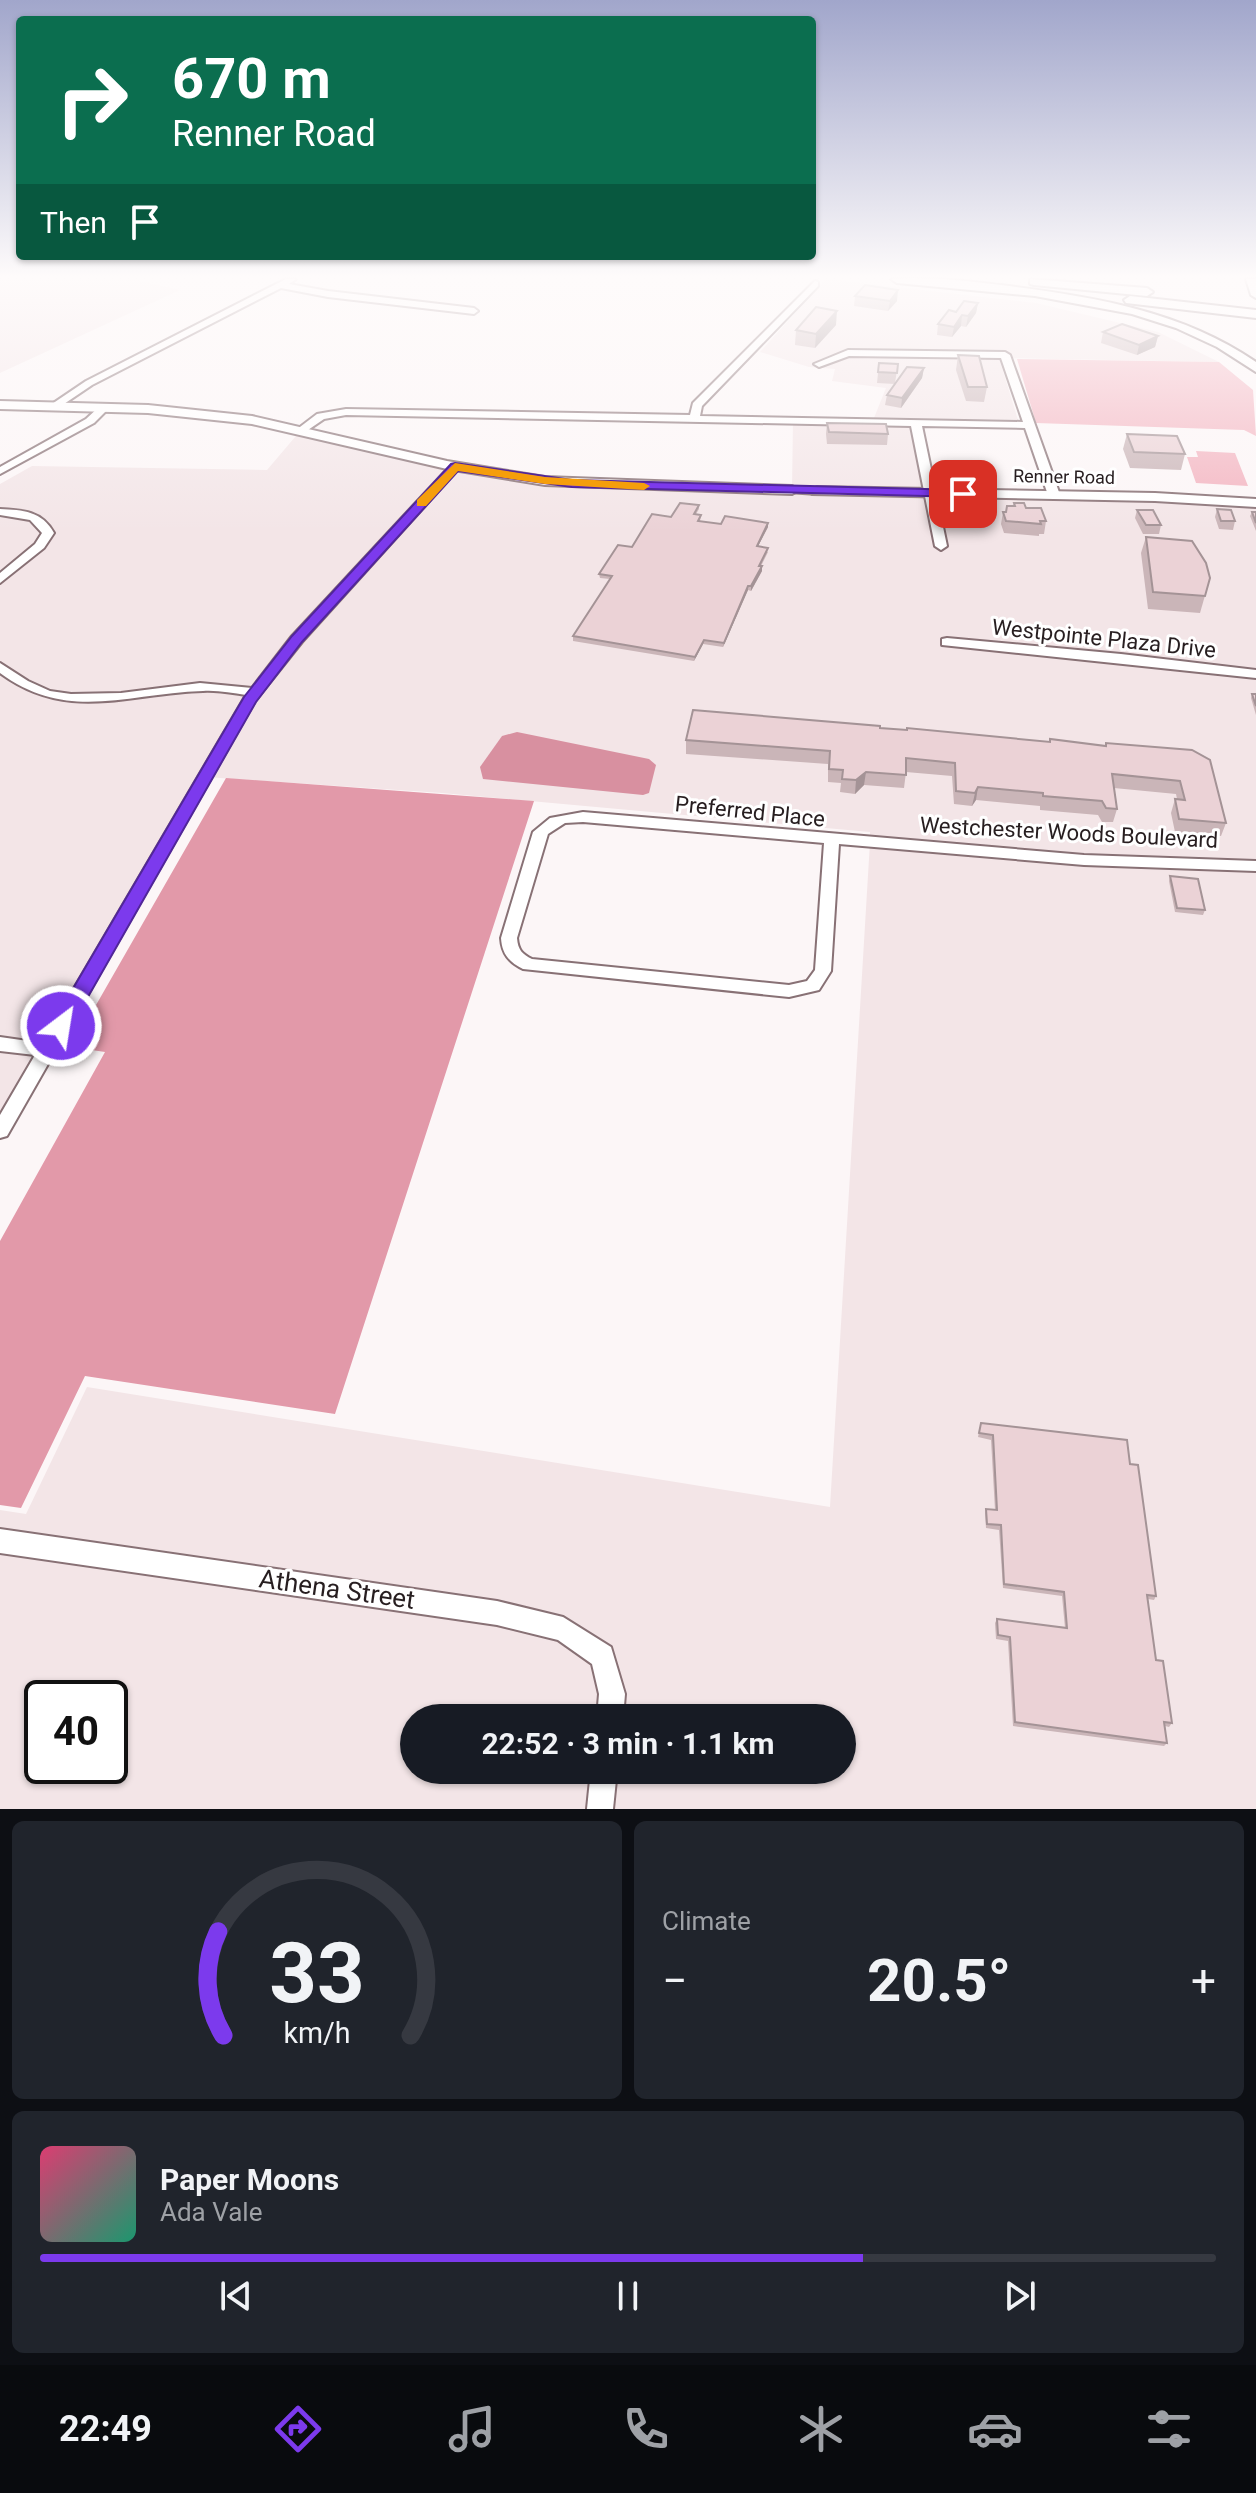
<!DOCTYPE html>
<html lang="en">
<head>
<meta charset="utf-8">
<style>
	body { margin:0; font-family:Roboto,sans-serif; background:#20242c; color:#f1f3f6; height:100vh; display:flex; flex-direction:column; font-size:30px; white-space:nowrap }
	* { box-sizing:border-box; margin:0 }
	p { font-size:26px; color:#9ea1a6 }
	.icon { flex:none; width:44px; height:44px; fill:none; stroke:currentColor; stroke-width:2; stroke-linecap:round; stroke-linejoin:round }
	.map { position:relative; height:1809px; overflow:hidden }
	.panel { display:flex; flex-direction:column; gap:12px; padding:12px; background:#0d0f14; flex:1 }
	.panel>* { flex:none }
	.hud { position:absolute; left:16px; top:16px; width:800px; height:244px; border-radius:8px; box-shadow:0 2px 6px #0004; background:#0b6e4f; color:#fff; overflow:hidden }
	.speed { position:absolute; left:24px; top:1680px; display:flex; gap:16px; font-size:40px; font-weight:700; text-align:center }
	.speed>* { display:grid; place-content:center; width:104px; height:104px; border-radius:50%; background:#171b24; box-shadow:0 2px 6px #0004; line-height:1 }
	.speed .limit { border:4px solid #111; border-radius:12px; background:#fff; color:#111 }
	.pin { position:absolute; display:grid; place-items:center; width:68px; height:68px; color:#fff; margin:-34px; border-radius:16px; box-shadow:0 4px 12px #0006 }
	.me { position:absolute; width:88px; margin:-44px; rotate:31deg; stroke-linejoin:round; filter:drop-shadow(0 0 6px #0008) }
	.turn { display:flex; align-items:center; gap:28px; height:168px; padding:0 24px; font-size:36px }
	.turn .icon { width:104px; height:104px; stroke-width:2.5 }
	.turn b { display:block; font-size:56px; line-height:68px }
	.then { display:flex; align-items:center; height:76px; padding:0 24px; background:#0003; gap:16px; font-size:30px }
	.big { font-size:60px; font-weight:700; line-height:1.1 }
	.panel .widget { flex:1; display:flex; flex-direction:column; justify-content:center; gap:12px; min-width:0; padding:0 28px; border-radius:12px; background:#20242c }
	.panel .dial { align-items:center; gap:0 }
	.dial svg { height:208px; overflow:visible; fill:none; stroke:#363941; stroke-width:7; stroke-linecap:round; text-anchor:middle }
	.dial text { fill:#f1f3f6; stroke:none }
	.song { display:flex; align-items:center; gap:24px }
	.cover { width:96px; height:96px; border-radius:12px; background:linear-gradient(135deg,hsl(340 70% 55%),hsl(160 70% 35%)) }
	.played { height:8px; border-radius:4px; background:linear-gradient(90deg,#7c3aed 70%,#363941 70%) }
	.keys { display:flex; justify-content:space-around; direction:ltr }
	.heat { display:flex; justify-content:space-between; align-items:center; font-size:44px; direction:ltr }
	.panel .tiles { flex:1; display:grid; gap:12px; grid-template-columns:1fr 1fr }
	.widget:last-child { grid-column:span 2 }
	.trip { position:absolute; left:400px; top:1704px; width:456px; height:80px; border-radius:40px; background:#171b24; box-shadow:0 2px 6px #0004; font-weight:700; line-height:80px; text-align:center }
	.dock { display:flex; height:128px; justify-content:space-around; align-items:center; background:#090b0e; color:#9ea1a6 }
	.dock .icon { width:56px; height:56px }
	.dock .active { color:#7c3aed }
	.dock b { font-size:36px; color:#f1f3f6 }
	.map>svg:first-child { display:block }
	.built { fill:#f3e5e7; fill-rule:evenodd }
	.green { fill:#f3b5c1 }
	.forest { fill:#e299a9 }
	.water { fill:#d890a0 }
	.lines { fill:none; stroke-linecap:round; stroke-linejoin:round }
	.minor-casing { stroke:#887175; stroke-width:4 }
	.major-casing { stroke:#887175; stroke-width:4 }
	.highway-casing { stroke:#887175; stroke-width:4 }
	.minor { fill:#fff; fill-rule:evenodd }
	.major { fill:#fff; fill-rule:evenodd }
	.highway { fill:#fff; fill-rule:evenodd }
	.wall { fill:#cab5b8 }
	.shaded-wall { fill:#a49396 }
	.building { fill:#ebd2d6; stroke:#a49396; stroke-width:2 }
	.route { fill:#7c3aed; stroke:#51269a; stroke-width:2 }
	.slow { fill:#f59e0b }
	.labels { text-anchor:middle; stroke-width:6; stroke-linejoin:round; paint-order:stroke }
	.far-street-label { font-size:18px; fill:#271e20; stroke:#fff }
	.street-label { font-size:22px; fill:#271e20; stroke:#fff }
	.near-street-label { font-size:26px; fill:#271e20; stroke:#fff }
</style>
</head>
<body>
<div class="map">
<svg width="1256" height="1809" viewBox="0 0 1256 1809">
	<rect width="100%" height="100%" fill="#fcf6f7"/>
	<g class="built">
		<polygon points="0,279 131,279 180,290 0,373"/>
		<polygon points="826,279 1036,303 1158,332 1219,362 999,358 1018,420 874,418 886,388 832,381 835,369 809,367 760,352"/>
		<path d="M793,421L916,423L930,493L1256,503V1809H0V1510L26,1514L87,1387L830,1507L870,842V832L442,793L206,777L0,1131V484L32,466L267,470L301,430L447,465L545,481L792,489ZM42,1698H110V1766H42ZM414,1718H842V1770H414Z"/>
	</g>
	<g class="green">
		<polygon points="1017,359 1219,362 1253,390 1256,436 1244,430 1036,423"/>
		<polygon points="1196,451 1235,453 1248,486 1196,483 1187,457 1198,457"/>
	</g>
	<polygon class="forest" points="226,778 534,801 335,1414 85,1376 21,1508 0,1505 0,1241 105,1052 72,1047"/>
	<polygon class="water" points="517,732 649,759 656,765 649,793 643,795 483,779 480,767 502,736"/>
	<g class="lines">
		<g class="minor-casing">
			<g id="minor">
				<polygon points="286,279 296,279 289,284 328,291 474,308 478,311 474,314 328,297 281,288 92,385 58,408 49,406 86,381"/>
				<polygon points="815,281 818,282 818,286 702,406 700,416 1023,422 1001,358 849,356 819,367 814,364 848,350 1005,352 1010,355 1060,495 1058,497 1048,495 1025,428 922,426 947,546 941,550 935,546 911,426 346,415 324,419 305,432 296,430 317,414 346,409 690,415 693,403"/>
				<polygon points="100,406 109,408 94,423 0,474 0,467 86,419"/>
				<path d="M451,465L460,467L302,642L255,701L7,1136L0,1138V1115L35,1055L0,1051V1037L42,1043L246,695C232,693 217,690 203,691C127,693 68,723 0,673V663L28,681L50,691L71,694L121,693L200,683L252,688L292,636Z"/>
				<polygon points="792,487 817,488 823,491 817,494 788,492 788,488"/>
				<path d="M0,509C23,510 42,511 54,533L44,548L0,583V573L35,544L42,533L30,520L0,515Z"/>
				<polygon points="947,638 1121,654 1256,670 1256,678 942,645 942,639"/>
				<path d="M583,812L1084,855L1256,861V871L1084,865L839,844L831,971L819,990L789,997L523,969C509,962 502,954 501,938L533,832L550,818ZM583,822L824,843L815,970L807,981L789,985L532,959C522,954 518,950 517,938L548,834L565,823Z"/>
				<polygon points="0,1529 497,1601 563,1617 611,1647 625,1694 623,1718 597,1718 599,1694 592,1664 558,1640 497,1625 0,1553"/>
				<polygon points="591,1770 617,1770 613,1809 587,1809"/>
			</g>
		</g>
		<g class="major-casing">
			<g id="major">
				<polygon points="1246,279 1256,279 1256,298 1251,295"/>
				<polygon points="0,401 148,405 252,416 447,461 545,477 792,486 799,490 792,494 545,485 447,469 252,424 148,413 0,409"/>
				<polygon points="817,487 1155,493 1256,499 1256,507 1155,501 812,494 810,491"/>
			</g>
		</g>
		<g class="highway-casing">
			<g id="highway">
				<path d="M891,279C927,276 965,281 1001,285C1090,296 1181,310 1256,362V372L1217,347L1176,328L1132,314L1035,296L897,283Z"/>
				<polygon points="1030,279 1147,288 1153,292 1147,296 1034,285 1030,284"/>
				<polygon points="1130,296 1256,310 1256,318 1126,303 1124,300"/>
			</g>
		</g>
		<use href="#minor" class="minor"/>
		<use href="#major" class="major"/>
		<use href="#highway" class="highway"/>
	</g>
	<g class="wall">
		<polygon points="855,296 897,301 888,311 854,306"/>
		<polygon points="978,303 976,313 966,327 961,326 952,337 937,335 938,324 956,312"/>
		<polygon points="836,325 815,348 795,345 796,330"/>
		<polygon points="1103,332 1158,336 1155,347 1137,355 1101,343"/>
		<polygon points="958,355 987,387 984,402 966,401 956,370"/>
		<polygon points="879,363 898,364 895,383 924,368 922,378 901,408 885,405 887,395 895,384 877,383"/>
		<polygon points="827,423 888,434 887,445 827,444 826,434"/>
		<polygon points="1127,434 1185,454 1181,470 1130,468 1123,449"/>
		<polygon points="1014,503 1026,508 1046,521 1044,534 1039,534 1039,536 1004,533 1001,524 1003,512 1006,512 1007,506 1013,506"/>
		<polygon points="699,505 699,509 696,514 701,515 700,521 721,524 768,523 768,527 758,546 768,552 761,566 762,571 751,591 748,590 723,647 703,644 694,661 573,641 573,636 610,579 600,578 599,574 671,517"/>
		<polygon points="1217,509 1235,521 1233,530 1219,529 1215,517"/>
		<polygon points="1137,510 1161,525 1159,534 1143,534 1135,518"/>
		<polygon points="1252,512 1256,512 1256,531 1250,516"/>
		<polygon points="1146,537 1210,578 1200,613 1148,609 1141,553"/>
		<polygon points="1252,694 1256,694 1256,715 1251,698"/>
		<polygon points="880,728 1049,742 1050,739 1105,746 1106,743 1192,750 1226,823 1221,836 1175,832 1171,813 1175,799 1177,799 1176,794 1114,788 1117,809 1113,822 1102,822 1098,815 1040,810 1040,806 976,800 972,806 954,804 952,776 906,772 904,788 864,785 855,794 840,792 841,783 828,782 828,764 686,754 686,740"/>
		<polygon points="1170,876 1205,910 1203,915 1175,912 1169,881"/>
		<polygon points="981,1423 1130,1464 1156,1596 1154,1600 1148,1599 1156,1660 1172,1723 1169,1727 1165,1726 1167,1743 1164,1746 1013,1726 1008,1641 996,1639 995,1623 997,1619 1065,1628 1062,1596 1003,1588 999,1530 986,1528 985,1513 986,1509 995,1510 991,1440 978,1437"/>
	</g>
	<g class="shaded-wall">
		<polygon points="898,290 897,301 888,311 890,301"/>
		<polygon points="978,303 976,313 966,327 968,316"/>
		<polygon points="837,311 836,325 815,348 816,334"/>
		<polygon points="962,315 961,326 952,337 954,327"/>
		<polygon points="1158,336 1155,347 1137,355 1139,345"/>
		<polygon points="924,368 922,378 901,408 902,398"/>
		<polygon points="768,523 768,527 756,550 757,546"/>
		<polygon points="762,566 762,571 751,591 751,586"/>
		<polygon points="748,586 748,590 723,647 724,643"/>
		<polygon points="704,640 703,644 694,661 695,657"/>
		<polygon points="866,772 864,785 855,794 856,780"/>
		<polygon points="978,787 976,800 972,806 975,793"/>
	</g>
	<g class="building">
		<polygon points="865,285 898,290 890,301 855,296"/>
		<polygon points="964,301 978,303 968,316 962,315 954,327 938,324 949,310 956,312"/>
		<polygon points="816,307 837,311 816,334 796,330"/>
		<polygon points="1122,324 1158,336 1139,345 1103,332"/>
		<polygon points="958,355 979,356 987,387 968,387"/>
		<polygon points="879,363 898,364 897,373 878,372"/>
		<polygon points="907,367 924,368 902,398 887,395"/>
		<polygon points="827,423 886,424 888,434 829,432"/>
		<polygon points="1127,434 1177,436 1185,454 1134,452"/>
		<polygon points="680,503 699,505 694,514 701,515 698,521 721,524 725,516 768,523 757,546 768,548 759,566 762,566 751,586 748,586 724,643 704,640 695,657 573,636 612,576 599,574 618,545 632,547 652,514 671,517"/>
		<polygon points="1014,503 1024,503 1026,508 1041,508 1046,521 1040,521 1041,524 1006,521 1003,512 1006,512 1007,506 1015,506"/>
		<polygon points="1217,509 1231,510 1235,521 1221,521"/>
		<polygon points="1137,510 1153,510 1161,525 1146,525"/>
		<polygon points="1252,512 1256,512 1256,523"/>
		<polygon points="1146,537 1192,541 1206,563 1210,578 1205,596 1153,592"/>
		<polygon points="1252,694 1256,694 1256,706"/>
		<polygon points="693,710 880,726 880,728 907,730 907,728 1050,742 1050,739 1106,746 1106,743 1192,750 1210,760 1226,823 1179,819 1175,799 1185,800 1180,781 1112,774 1117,809 1106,808 1102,801 1043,796 1043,793 978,787 975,793 956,791 955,763 906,758 906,775 866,772 856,780 842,779 843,770 829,769 830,751 686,740"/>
		<polygon points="1170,876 1198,879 1205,910 1177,908"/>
		<polygon points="981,1423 1127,1440 1130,1464 1138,1465 1156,1596 1147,1595 1156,1660 1163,1661 1172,1723 1164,1722 1167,1743 1015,1722 1010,1637 998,1635 997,1619 1067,1628 1064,1592 1004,1584 1001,1525 987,1524 986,1509 997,1510 993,1435 979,1433"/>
	</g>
	<linearGradient id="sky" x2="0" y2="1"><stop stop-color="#a1a6cb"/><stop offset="0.52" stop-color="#fefbfb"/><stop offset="1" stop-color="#fefbfb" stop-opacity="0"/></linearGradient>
	<rect width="1256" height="532" fill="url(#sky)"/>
	<polygon class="route" points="455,463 572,480 963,490 969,494 963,497 572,487 458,471 302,642 256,702 68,1032 54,1032 51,1026 244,697 292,636 451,464"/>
	<polygon class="slow" points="455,463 545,477 644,483 650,486 644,490 545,484 458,471 426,506 417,506 417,500"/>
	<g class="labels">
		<g class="far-street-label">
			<text transform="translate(1064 477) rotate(1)" y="6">Renner Road</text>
		</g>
		<g class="street-label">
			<text transform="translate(1104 638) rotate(6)" y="8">Westpointe Plaza Drive</text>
			<text transform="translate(750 811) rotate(6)" y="8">Preferred Place</text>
			<text transform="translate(1069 832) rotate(3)" y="8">Westchester Woods Boulevard</text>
		</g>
		<g class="near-street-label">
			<text transform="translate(337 1589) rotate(8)" y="9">Athena Street</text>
		</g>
	</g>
</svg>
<div class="speed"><div class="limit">40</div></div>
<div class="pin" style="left:963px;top:494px;background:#d93025"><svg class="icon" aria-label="arrive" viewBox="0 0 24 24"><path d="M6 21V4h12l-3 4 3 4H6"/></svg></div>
<svg class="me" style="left:61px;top:1026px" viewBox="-20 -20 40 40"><circle r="17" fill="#7c3aed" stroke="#fff" stroke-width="3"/><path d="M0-11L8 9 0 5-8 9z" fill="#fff"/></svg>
<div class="trip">22:52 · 3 min · 1.1 km</div>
<div class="hud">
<div class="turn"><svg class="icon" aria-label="right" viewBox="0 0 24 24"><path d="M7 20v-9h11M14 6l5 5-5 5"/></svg><div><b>670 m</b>Renner Road</div></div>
<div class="then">Then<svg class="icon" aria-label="arrive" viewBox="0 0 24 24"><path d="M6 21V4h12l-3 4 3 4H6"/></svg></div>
</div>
</div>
<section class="panel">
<div class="tiles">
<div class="widget dial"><svg viewBox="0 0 100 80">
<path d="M14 69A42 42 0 1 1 86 69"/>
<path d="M14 69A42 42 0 0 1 12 29" stroke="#7c3aed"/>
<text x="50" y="56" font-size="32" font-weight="700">33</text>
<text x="50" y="72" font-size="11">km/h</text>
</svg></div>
<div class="widget"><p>Climate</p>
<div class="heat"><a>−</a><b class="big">20.5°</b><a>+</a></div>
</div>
<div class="widget">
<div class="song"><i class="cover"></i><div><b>Paper Moons</b><p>Ada Vale</p></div></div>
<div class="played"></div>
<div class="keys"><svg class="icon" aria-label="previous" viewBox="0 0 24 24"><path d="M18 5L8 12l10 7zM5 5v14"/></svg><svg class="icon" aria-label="pause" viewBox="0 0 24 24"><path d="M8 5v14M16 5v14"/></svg><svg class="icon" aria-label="next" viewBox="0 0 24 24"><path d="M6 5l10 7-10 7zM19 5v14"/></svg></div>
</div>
</div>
</section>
<nav class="dock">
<b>22:49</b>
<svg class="icon active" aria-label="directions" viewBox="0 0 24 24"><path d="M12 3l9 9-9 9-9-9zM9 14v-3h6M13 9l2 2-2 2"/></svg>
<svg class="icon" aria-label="music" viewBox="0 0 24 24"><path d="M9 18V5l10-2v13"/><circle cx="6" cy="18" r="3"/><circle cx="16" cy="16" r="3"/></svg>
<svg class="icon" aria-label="phone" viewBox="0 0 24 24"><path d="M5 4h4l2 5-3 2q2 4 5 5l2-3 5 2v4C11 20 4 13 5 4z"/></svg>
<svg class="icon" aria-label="climate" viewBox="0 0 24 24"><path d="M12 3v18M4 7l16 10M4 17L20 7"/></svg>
<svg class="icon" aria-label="car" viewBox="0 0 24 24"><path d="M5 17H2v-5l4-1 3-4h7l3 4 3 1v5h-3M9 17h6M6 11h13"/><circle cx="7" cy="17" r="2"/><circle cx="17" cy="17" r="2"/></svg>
<svg class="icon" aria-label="filters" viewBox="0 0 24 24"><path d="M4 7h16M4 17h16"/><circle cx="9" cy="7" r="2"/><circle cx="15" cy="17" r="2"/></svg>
</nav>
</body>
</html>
